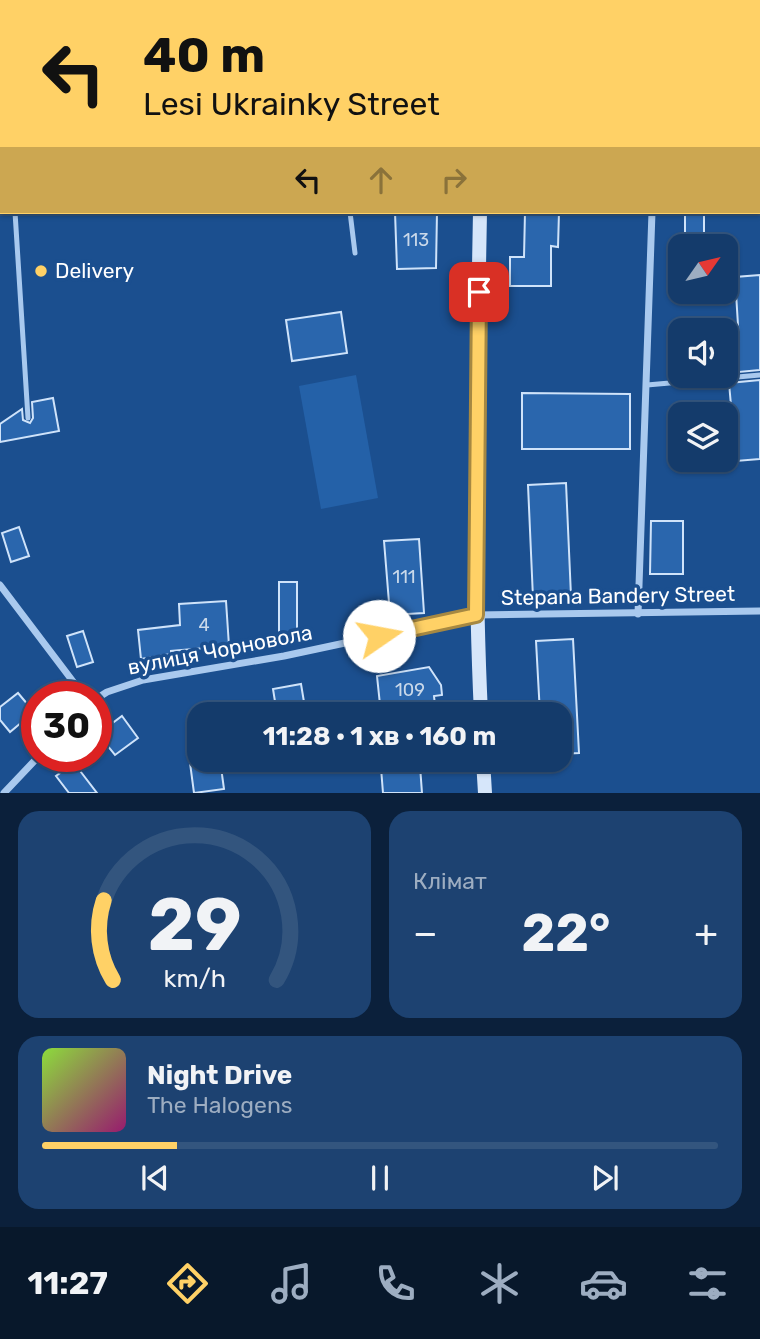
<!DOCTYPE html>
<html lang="uk">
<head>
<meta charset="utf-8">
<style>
	body { margin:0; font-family:Rubik,sans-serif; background:#1d4271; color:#f1f3f6; height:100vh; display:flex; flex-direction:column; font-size:26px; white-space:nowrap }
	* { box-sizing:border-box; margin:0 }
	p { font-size:23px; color:#9dadc1 }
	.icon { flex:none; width:38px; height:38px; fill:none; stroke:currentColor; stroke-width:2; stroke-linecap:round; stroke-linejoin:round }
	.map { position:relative; height:793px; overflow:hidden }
	.sheet { display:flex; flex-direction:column; gap:18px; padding:18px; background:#0b203b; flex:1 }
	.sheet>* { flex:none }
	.banner { position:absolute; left:0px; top:0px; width:761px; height:214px; box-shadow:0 2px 5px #0004,0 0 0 2px #33557e; background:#ffd166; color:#111; overflow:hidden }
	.needle { width:46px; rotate:56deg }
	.tools { position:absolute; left:668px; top:234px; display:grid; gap:14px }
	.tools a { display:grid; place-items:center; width:70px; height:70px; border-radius:14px; background:#143b6b; box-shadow:0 2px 5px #0004,0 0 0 2px #33557e; font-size:35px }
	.speed { position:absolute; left:21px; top:681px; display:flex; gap:14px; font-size:35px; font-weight:700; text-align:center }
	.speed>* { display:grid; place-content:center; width:91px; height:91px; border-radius:50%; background:#143b6b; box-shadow:0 2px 5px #0004,0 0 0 2px #33557e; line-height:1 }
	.speed .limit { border:10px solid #d22; background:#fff; color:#111 }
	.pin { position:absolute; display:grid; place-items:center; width:60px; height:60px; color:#fff; margin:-30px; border-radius:14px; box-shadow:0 4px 10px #0006 }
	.me { position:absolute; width:77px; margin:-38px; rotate:78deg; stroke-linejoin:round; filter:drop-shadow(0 0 5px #0008) }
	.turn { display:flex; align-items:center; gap:24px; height:147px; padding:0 28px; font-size:32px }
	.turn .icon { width:91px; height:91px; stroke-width:2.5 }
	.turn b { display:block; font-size:49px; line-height:60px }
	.lanes { display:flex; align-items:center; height:66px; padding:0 28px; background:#0003; justify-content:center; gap:35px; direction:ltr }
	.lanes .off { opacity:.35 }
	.big { font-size:52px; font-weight:700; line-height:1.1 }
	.sheet .tile { flex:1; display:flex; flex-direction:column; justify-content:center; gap:10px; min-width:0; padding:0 24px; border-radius:21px; background:#1d4271 }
	.sheet .dial { align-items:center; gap:0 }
	.dial svg { height:182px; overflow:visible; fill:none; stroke:#33557e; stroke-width:7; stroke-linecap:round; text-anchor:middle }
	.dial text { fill:#f1f3f6; stroke:none }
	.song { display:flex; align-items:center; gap:21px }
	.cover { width:84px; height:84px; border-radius:10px; background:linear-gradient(135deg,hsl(90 70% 55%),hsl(320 70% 35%)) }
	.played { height:7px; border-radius:4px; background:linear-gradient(90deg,#ffd166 20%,#33557e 20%) }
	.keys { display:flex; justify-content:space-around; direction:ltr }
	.heat { display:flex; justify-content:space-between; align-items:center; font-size:38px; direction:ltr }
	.sheet .tiles { flex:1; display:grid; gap:18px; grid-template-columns:1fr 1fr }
	.tile:last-child { grid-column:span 2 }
	.trip { position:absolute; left:187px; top:702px; width:385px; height:70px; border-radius:21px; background:#143b6b; box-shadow:0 2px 5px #0004,0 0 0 2px #33557e; font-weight:700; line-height:70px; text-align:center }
	.menu { display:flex; height:112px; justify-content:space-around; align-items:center; background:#08182b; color:#9dadc1 }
	.menu .icon { width:49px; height:49px }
	.menu .selected { color:#ffd166 }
	.menu b { font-size:32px; color:#f1f3f6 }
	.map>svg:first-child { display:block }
	.green { fill:#2461a8 }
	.building { fill:#2a66ad; stroke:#cfe3fa; stroke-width:2 }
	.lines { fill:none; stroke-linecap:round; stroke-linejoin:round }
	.lane { stroke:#a9c9ee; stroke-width:5 }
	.street { stroke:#a9c9ee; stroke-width:7 }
	.secondary { stroke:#d6e6fa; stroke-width:14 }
	.route-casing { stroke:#a68842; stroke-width:18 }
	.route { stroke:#ffd166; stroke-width:12 }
	.poi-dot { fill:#ffd166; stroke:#1b4f8f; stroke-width:2.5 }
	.labels { text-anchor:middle; stroke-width:7; stroke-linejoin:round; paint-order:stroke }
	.number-label { font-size:18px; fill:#cad9ea }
	.poi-label { font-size:21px; fill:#fff; stroke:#1b4f8f; text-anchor:start }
	.street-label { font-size:21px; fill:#fff; stroke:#1b4f8f }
</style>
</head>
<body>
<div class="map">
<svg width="760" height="793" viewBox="0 0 760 793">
	<rect width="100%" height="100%" fill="#1b4f8f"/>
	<polygon class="green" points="356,375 378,498 321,509 299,386"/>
	<g class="building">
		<polygon points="395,212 437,212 436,268 397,269"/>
		<polygon points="525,212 559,212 558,247 551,246 551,286 510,286 510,257 524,257"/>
		<rect x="685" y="212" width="19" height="21"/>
		<polygon points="760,275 760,370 728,373 726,342 739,341 735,277"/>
		<polygon points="341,312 347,353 292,361 286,320"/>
		<polygon points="760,380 760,459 736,461 729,383"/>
		<polygon points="522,393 630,394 630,449 522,449"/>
		<polygon points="53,398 59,431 0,442 0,424 22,409 23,420 30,423 33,418 32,402"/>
		<polygon points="566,483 571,596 533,598 528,485"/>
		<polygon points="651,521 683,521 683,574 650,574"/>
		<polygon points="19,527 29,556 11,562 2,533"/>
		<polygon points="419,539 424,613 390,615 384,541"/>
		<rect x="279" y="582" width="18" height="59"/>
		<polygon points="226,601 229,646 171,651 171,654 141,659 138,630 180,625 179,604"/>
		<polygon points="83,631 93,662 77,667 67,636"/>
		<polygon points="573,639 579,753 560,754 560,714 540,714 536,641"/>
		<polygon points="429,667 441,685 442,695 434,696 436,714 381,714 377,676"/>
		<polygon points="301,684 306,714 277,714 273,689"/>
		<polygon points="18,693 34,712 10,732 0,720 0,707"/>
		<polygon points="122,716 138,738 115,755 98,734"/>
		<polygon points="220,760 224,789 194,793 190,763"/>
		<polygon points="74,763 97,793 69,793 56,776"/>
		<polygon points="420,766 422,793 383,793 381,768"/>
	</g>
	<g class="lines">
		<g class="lane">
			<polyline points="15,212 28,418"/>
			<polyline points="350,212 355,253"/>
			<polyline points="647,385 760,375"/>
		</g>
		<g class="street">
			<polyline points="137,2 137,0"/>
			<polyline points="0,203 2,202"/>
			<polyline points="0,585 84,696"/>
			<polyline points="638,614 652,212"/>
			<polyline points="96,699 107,692 143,680 284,656 476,615 760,611"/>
			<polyline points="4,793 39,756"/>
		</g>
		<g class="secondary">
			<polyline points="488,2 488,0"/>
			<polyline points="0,17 2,17"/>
			<path d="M480,212C477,379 473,546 481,714"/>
			<polyline points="483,760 485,793"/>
		</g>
	</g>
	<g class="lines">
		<g class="route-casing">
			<polyline id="route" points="379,636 476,615 479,292"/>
		</g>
		<use href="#route" class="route"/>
	</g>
	<circle class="poi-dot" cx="41" cy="271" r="7"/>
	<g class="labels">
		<g class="number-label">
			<text x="416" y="246">113</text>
			<text x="404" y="583">111</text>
			<text x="204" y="631">4</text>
			<text x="410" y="696">109</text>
		</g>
		<g class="poi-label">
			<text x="55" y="278">Delivery</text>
		</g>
		<g class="street-label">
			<text transform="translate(618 596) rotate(-1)" y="7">Stepana Bandery Street</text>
			<text transform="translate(220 650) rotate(-11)" y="7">вулиця Чорновола</text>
		</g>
	</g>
</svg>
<div class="tools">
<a><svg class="needle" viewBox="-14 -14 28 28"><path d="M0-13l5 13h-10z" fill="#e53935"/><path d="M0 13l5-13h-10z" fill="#9dadc1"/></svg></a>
<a><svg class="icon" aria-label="sound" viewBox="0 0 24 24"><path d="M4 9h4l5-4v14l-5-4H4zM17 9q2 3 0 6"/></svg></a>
<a><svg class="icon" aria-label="layers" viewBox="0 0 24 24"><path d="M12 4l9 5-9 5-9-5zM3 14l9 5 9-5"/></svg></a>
</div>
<div class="speed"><div class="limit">30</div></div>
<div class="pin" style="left:479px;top:292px;background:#d93025"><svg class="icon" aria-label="arrive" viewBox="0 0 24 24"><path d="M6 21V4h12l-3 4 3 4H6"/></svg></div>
<svg class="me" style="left:379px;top:636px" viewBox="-20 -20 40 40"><circle r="19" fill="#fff"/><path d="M0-13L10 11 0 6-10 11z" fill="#ffd166"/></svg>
<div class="trip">11:28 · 1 хв · 160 m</div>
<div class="banner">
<div class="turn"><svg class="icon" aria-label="left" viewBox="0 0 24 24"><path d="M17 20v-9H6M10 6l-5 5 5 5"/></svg><div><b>40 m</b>Lesi Ukrainky Street</div></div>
<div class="lanes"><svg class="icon" aria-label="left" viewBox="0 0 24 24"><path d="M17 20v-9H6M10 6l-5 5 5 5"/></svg><svg class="icon off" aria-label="ahead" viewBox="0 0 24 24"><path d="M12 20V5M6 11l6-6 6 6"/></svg><svg class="icon off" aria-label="right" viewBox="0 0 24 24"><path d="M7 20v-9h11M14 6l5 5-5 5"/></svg></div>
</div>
</div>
<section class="sheet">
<div class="tiles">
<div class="tile dial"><svg viewBox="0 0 100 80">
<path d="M14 69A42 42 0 1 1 86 69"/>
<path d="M14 69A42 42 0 0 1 10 34" stroke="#ffd166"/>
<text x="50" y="56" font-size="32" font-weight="700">29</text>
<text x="50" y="72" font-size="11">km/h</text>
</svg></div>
<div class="tile"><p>Клімат</p>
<div class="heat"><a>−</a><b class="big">22°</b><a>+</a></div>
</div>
<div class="tile">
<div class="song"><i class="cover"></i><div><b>Night Drive</b><p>The Halogens</p></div></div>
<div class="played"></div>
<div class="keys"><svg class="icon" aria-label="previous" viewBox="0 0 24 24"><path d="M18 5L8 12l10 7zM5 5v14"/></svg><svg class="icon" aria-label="pause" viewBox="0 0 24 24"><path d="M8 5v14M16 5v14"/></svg><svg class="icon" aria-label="next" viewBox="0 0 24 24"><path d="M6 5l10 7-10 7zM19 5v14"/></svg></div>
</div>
</div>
</section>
<nav class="menu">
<b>11:27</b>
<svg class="icon selected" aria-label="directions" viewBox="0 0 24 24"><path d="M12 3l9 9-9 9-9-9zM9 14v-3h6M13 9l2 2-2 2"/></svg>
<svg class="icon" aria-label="music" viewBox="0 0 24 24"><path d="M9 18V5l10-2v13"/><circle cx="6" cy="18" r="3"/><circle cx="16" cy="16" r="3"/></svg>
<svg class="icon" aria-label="phone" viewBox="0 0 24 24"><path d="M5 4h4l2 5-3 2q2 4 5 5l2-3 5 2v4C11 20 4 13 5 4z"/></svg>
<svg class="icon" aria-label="climate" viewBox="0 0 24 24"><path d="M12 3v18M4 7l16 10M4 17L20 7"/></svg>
<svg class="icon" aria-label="car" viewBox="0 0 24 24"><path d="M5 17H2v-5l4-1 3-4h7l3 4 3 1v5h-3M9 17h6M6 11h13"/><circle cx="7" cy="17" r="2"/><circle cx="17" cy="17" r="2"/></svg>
<svg class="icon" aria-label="filters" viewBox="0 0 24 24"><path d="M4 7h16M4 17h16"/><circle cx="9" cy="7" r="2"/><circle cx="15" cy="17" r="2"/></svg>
</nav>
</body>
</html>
